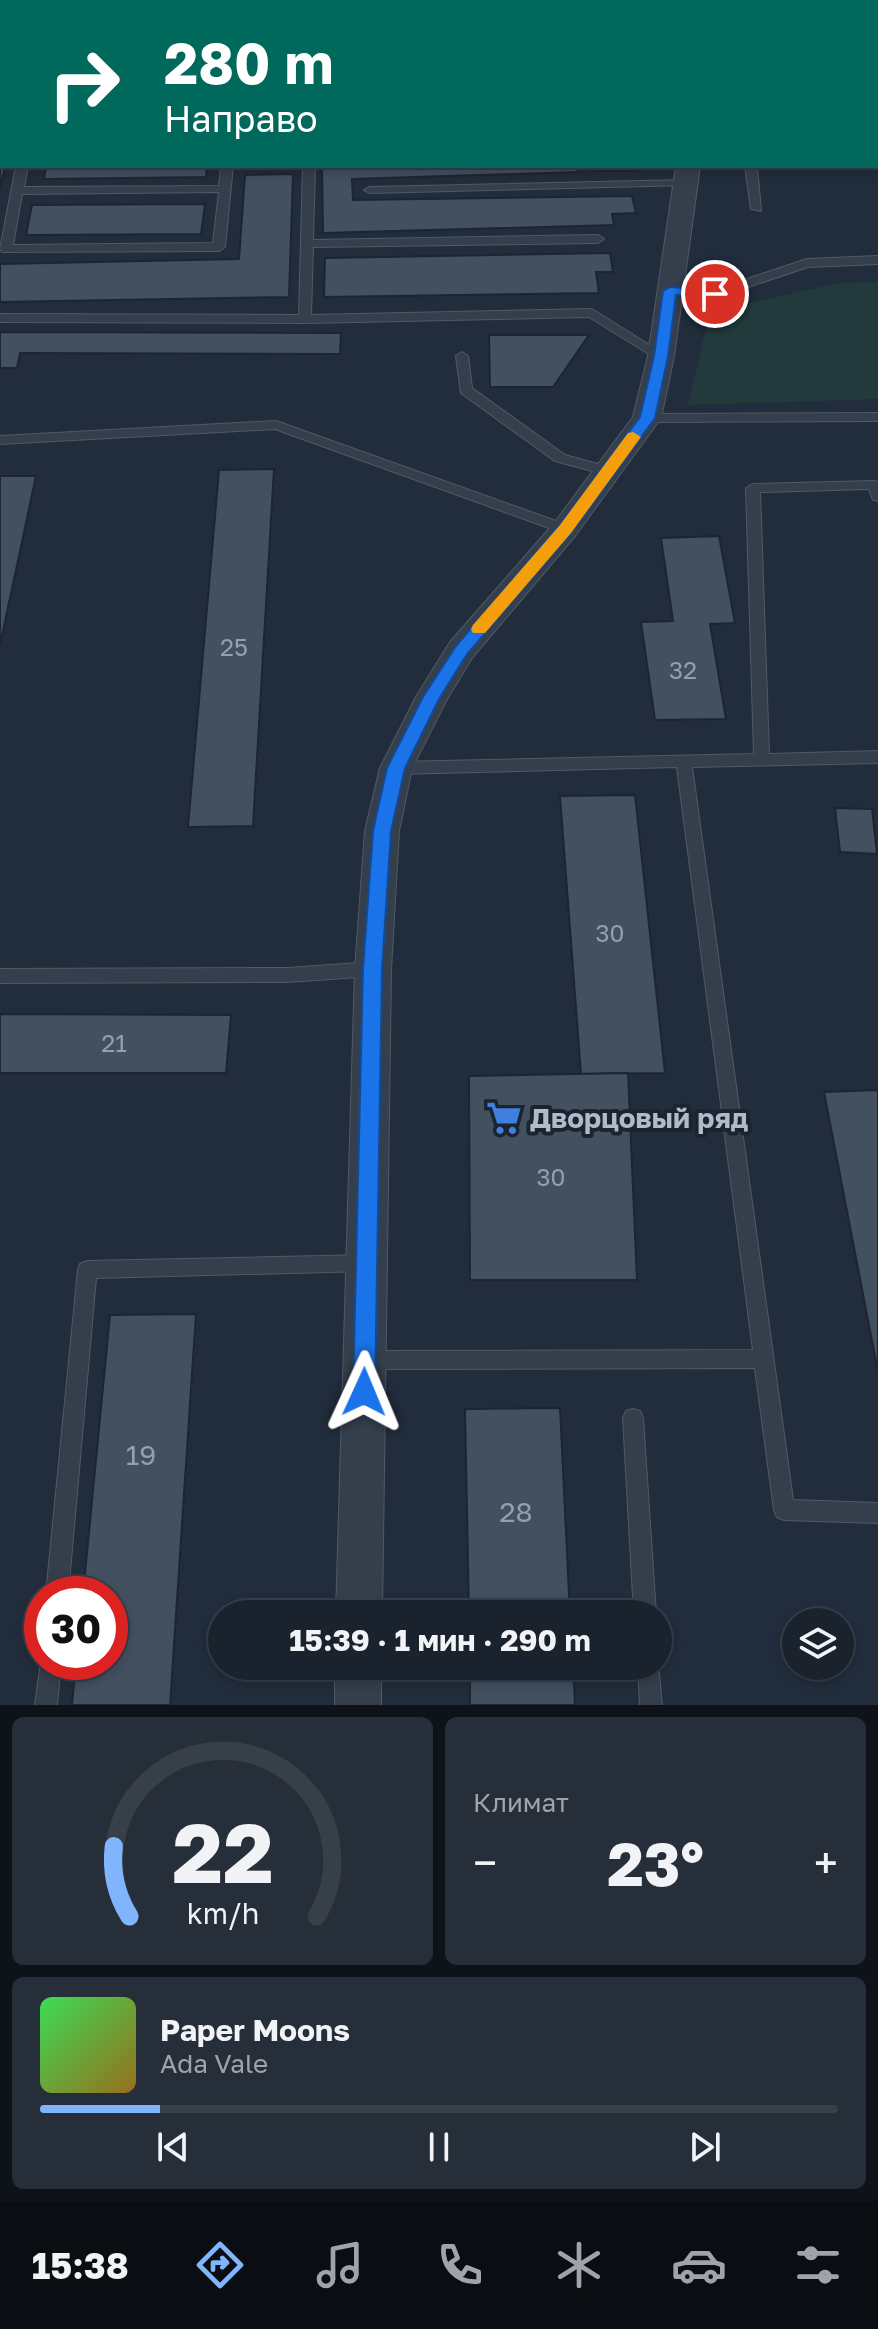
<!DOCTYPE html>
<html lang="ru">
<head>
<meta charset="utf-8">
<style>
	body { margin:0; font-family:"Golos Text",sans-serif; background:#262f39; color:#f1f3f6; height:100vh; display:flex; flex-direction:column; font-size:30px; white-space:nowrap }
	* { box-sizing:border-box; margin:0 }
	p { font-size:26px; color:#9fa4aa }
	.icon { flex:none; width:44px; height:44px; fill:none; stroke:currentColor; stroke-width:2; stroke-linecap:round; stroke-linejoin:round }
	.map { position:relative; height:1705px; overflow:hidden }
	.drawer { display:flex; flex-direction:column; gap:12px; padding:12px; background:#0e1319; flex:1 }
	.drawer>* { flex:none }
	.banner { position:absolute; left:0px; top:0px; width:878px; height:168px; box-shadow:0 4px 12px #0003,0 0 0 2px #373f49; background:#00695c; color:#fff; overflow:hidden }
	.tools { position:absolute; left:782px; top:1608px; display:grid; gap:16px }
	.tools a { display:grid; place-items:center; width:72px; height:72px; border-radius:50%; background:#19222d; box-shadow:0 4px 12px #0003,0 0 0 2px #373f49; font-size:40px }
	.speed { position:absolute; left:24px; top:1576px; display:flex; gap:16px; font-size:40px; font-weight:700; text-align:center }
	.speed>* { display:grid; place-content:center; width:104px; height:104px; border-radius:50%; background:#19222d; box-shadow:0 4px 12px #0003,0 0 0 2px #373f49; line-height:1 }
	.speed .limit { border:12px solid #d22; background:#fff; color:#111 }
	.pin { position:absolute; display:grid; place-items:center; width:68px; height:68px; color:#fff; margin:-34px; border:4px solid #fff; border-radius:50%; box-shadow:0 2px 8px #0007 }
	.me { position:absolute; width:88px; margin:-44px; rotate:1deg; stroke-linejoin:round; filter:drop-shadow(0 0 6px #0008) }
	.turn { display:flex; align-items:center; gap:28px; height:168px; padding:0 32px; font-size:36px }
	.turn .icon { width:104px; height:104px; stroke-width:2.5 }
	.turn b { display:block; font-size:56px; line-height:68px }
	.big { font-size:60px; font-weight:700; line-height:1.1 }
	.drawer .card { flex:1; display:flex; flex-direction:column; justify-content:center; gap:12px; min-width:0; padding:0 28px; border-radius:12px; background:#262f39 }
	.drawer .dial { align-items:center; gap:0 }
	.dial svg { height:208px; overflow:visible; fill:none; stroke:#373f49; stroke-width:7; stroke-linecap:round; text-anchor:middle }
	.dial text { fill:#f1f3f6; stroke:none }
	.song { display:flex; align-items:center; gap:24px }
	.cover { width:96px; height:96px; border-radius:12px; background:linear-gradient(135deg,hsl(130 70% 55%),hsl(40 70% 35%)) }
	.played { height:8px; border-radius:4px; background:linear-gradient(90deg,#80b4fc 15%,#373f49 15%) }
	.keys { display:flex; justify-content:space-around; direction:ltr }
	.heat { display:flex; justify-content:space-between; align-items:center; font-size:44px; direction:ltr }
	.drawer .tiles { flex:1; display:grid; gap:12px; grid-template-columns:1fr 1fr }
	.card:last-child { grid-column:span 2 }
	.trip { position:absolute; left:208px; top:1600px; width:464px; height:80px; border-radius:40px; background:#19222d; box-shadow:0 4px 12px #0003,0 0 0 2px #373f49; font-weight:700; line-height:80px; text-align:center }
	.tab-bar { display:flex; height:128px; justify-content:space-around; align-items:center; background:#0a0e12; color:#9fa4aa }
	.tab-bar .icon { width:56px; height:56px }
	.tab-bar .on { color:#80b4fc }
	.tab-bar b { font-size:36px; color:#f1f3f6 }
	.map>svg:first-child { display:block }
	.green { fill:#233a3d }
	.building { fill:#425060; stroke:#1c2632; stroke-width:2 }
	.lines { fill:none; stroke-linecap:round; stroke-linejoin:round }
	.lane-casing { stroke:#505a66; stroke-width:2 }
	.street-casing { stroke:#505a66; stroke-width:2 }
	.lane { fill:#353f4c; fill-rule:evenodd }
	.street { fill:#353f4c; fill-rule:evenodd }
	.route { fill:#1a73e8; stroke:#114b97; stroke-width:2 }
	.slow { fill:#f59e0b }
	.labels { text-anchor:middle; stroke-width:8; stroke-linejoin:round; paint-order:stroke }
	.number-label { font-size:24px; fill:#94a0ae }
	.poi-label { font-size:28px; font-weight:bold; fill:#b0bac8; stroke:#1a2430; text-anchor:start }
	.near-number-label { font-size:28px; fill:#94a0ae }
</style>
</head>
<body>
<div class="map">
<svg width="878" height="1705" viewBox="0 0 878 1705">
	<rect width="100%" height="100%" fill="#212d3c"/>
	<g class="green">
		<rect x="334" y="0" width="336" height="2"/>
		<polygon points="878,282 878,399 688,405 710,312 838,283"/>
	</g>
	<g class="building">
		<polygon points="241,0 319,0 319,2"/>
		<polygon points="0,68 2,166 5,166 0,190"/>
		<polygon points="46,166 207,166 206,177 44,179"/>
		<polygon points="322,166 639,166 640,170 598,171 597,166 576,167 577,172 352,179 353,200 632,196 636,213 612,214 614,225 323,233"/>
		<polygon points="293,174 289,297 0,302 0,264 239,259 245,175"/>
		<polygon points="205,204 201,234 26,235 32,205"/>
		<polygon points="610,253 613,272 596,272 599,293 324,297 325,258"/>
		<polygon points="0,332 341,333 340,354 20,353 17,368 0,368"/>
		<polygon points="489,335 589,335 553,387 490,387"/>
		<polygon points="274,469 253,826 188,827 219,470"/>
		<polygon points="0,476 36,476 0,645"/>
		<polygon points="719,536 735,623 710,624 726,719 655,720 641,622 673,621 661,538"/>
		<polygon points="635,795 665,1073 581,1074 560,796"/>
		<polygon points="835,808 872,809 877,854 840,852"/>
		<polygon points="0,1014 231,1015 226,1073 0,1073"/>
		<polygon points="628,1073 637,1280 470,1280 469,1076"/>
		<polygon points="878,1090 878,1372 824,1092"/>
		<polygon points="196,1314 170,1705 72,1705 76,1662 110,1662 110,1594 83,1594 110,1315"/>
		<polygon points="560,1408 570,1614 469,1614 465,1409"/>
		<polygon points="470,1666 573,1666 575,1705 470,1705"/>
	</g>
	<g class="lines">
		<g class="lane-casing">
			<g id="lane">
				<polygon points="223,0 238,0 239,2 224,2"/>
				<rect x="0" y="59" width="2" height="6"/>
				<path d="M16,166H28L24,187L219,186L221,166H233L225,247L219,251L2,252L0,249ZM219,192L213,243L13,245L22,194Z"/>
				<polygon points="303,166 315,166 313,240 598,235 604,239 598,243 313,247 311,315 592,309 667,356 661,360 657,359 589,317 305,323 0,322 0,314 299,315"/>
				<polygon points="745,166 757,166 761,211 751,209"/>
				<polygon points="686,180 692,183 690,185 370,193 364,190 370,187"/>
				<polygon points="878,256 878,264 808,267 715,298 670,295 664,291 670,287 714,290 807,259"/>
				<polygon points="462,352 468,356 472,388 565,455 612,468 612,474 607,475 555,461 461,393 456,356"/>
				<polygon points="878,413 878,421 647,422 640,418 647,414"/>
				<polygon points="276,421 570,526 572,529 565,534 560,532 275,429 0,444 0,436"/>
				<polygon points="874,481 878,482 878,501 873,500 869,489 760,492 769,754 878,751 878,763 692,767 793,1500 878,1503 878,1523 784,1520 777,1517 774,1510 755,1368 366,1369 359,1366 356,1360 359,1354 366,1351 753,1350 677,767 396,774 388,768 396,762 754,754 746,488 753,484"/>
				<polygon points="373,962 379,964 381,969 379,974 373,976 288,982 0,983 0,969 288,968"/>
				<polygon points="367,1255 374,1257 376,1263 374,1269 367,1271 96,1278 68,1594 46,1594 78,1270 80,1264 87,1261"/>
				<polygon points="633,1409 640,1411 643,1418 656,1614 634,1614 623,1418 626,1411"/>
				<polygon points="42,1655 42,1662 61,1662 57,1705 35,1705"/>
				<polygon points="658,1662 662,1705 640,1705 638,1666 658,1666"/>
			</g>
		</g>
		<g class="street-casing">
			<g id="street">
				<rect x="688" y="0" width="22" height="2"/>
				<polygon points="676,166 700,166 674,356 661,418 575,536 472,658 447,699 412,768 399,831 391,969 382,1614 336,1614 355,969 365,831 380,768 416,697 450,642 555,522 633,417 648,356"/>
				<rect x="335" y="1666" width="46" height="39"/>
			</g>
		</g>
		<use href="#lane" class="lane"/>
		<use href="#street" class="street"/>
	</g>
	<polygon class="route" points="670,287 715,290 722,294 715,298 676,295 668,356 655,418 571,533 467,654 439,699 405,768 391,831 382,969 375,1392 372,1399 364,1403 356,1399 353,1392 363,969 373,831 387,768 423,697 456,646 560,525 640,417 654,356 663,291"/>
	<polygon class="slow" points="633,432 641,437 571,533 485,633 473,633 471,629 473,625 560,525 628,433"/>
	<defs>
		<g id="supermarket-bare" transform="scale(2.76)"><path d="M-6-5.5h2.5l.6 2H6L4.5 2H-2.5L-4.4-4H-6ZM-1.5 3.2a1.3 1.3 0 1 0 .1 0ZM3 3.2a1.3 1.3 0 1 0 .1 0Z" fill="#3f7fe0" stroke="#1a2430" stroke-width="2.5" paint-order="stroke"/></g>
	</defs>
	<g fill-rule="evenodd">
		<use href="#supermarket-bare" x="504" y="1118"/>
	</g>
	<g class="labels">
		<g class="number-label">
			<text x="234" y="656">25</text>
			<text x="683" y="679">32</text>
			<text x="610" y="942">30</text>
			<text x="114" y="1052">21</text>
			<text x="551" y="1186">30</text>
		</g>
		<g class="poi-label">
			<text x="530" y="1128">Дворцовый ряд</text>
		</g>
		<g class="near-number-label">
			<text x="141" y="1465">19</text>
			<text x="516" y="1522">28</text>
		</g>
	</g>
</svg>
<div class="tools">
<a><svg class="icon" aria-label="layers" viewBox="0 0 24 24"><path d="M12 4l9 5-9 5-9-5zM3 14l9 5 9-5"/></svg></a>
</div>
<div class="speed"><div class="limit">30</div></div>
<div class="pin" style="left:715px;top:294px;background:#d93025"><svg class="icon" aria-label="arrive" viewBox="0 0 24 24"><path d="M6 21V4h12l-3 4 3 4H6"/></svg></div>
<svg class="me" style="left:364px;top:1392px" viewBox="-20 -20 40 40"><path d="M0-17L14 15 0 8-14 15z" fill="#1a73e8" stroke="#fff" stroke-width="4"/></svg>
<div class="trip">15:39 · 1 мин · 290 m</div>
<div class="banner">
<div class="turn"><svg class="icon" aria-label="right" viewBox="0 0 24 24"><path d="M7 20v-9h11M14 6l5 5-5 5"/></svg><div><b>280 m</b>Направо</div></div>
</div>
</div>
<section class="drawer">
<div class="tiles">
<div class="card dial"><svg viewBox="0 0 100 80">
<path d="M14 69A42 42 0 1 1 86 69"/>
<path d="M14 69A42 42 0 0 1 8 42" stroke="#80b4fc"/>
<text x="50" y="56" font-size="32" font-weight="700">22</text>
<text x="50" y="72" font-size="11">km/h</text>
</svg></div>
<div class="card"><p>Климат</p>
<div class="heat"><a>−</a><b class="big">23°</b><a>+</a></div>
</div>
<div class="card">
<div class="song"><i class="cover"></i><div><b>Paper Moons</b><p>Ada Vale</p></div></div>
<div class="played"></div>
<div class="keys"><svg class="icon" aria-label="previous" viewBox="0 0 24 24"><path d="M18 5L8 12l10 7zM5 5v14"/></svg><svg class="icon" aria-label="pause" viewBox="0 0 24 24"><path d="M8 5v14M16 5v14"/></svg><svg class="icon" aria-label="next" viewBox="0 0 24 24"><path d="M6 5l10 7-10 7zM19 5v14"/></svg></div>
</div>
</div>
</section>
<nav class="tab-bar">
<b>15:38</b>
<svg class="icon on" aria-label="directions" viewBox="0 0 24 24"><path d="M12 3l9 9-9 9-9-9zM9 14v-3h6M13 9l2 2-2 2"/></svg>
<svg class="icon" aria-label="music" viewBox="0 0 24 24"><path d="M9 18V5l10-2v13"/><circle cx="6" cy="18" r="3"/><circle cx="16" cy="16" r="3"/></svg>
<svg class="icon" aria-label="phone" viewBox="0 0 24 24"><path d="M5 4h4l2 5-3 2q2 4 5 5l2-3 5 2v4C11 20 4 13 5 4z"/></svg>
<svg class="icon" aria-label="climate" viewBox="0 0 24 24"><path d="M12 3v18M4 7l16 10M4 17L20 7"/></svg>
<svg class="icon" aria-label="car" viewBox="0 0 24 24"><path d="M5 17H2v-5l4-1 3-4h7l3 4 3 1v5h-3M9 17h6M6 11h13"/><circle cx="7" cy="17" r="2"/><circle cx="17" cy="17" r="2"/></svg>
<svg class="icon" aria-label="filters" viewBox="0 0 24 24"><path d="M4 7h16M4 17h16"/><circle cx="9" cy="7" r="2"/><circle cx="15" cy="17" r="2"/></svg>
</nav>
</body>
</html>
